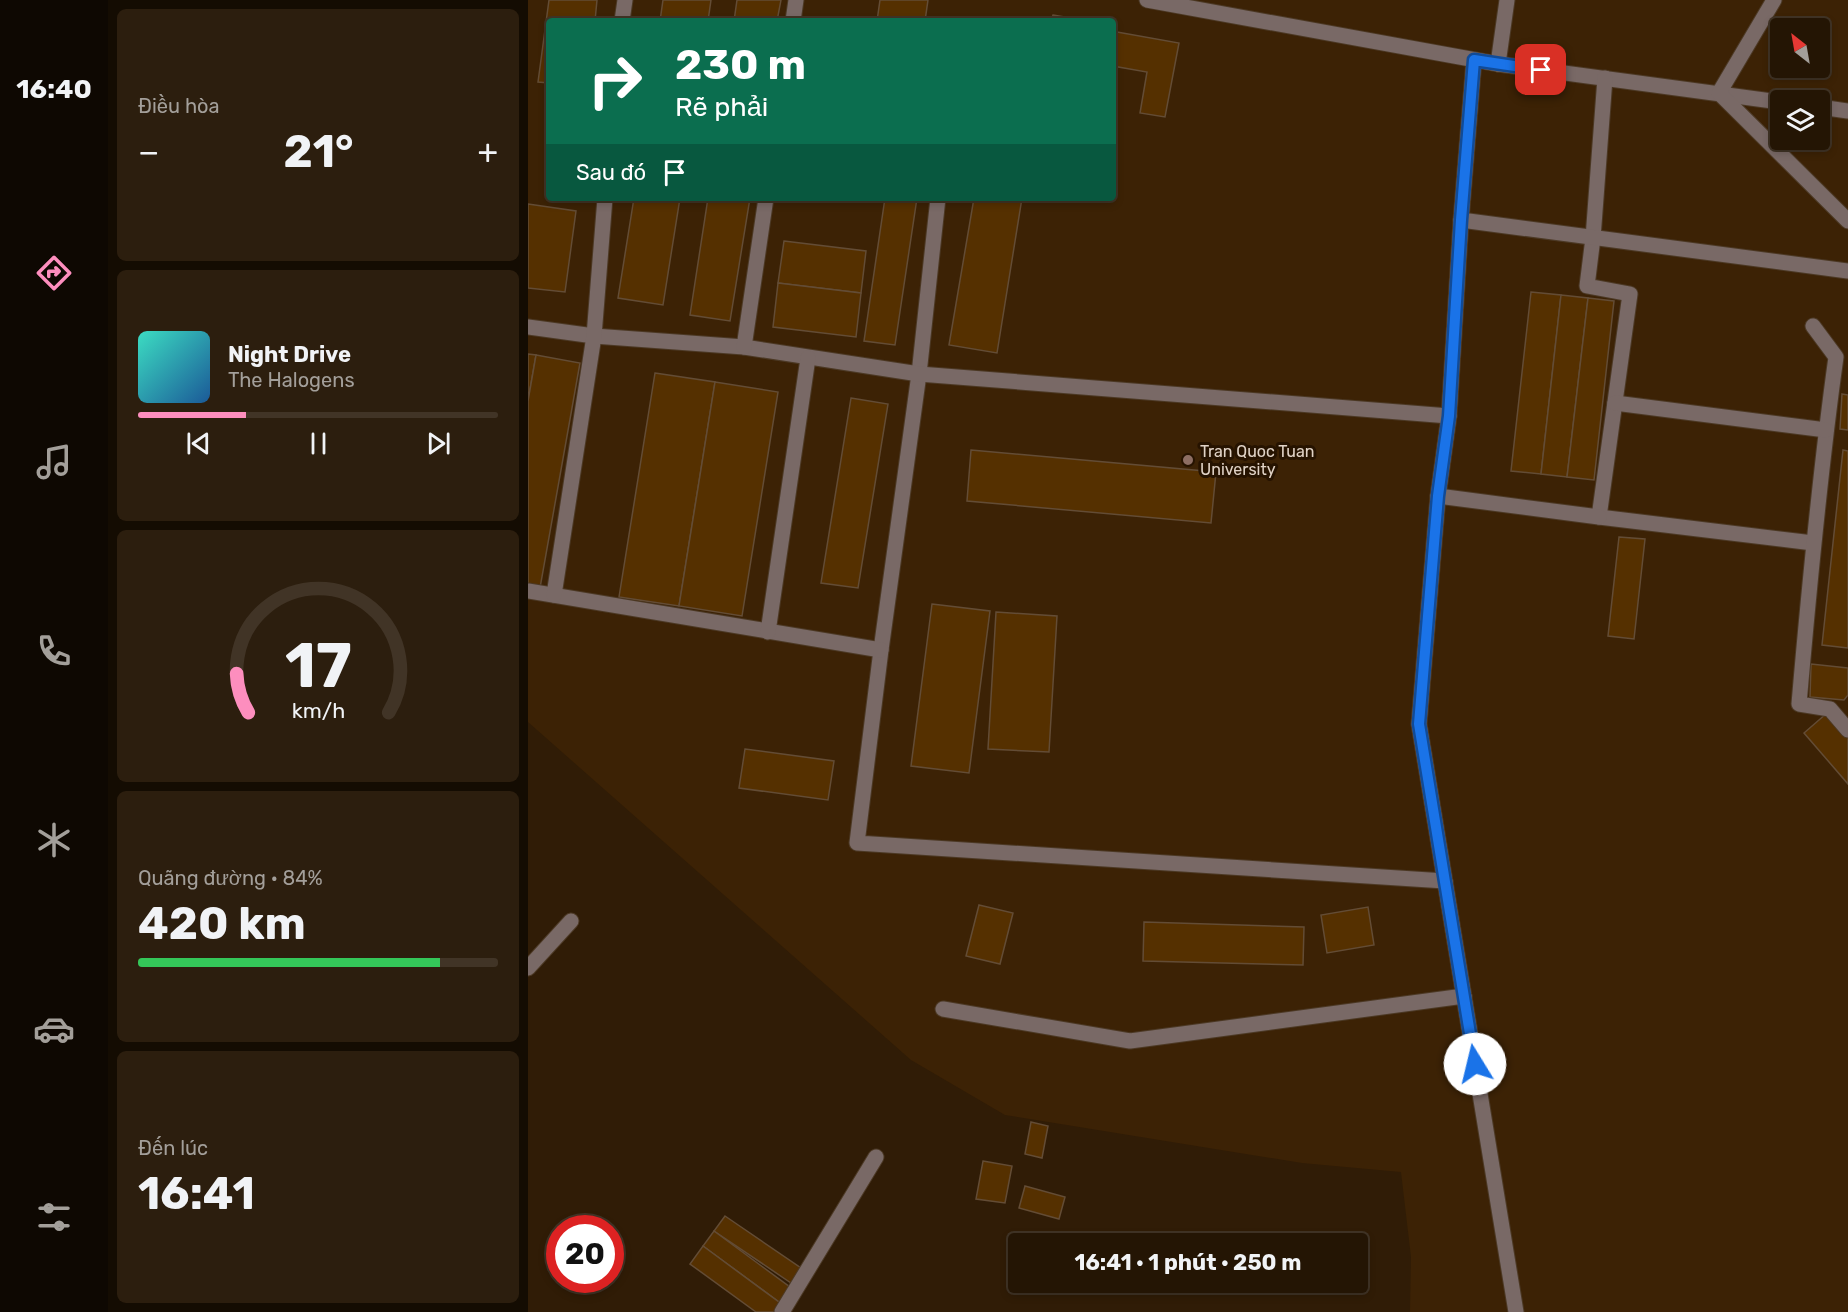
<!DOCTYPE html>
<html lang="vi">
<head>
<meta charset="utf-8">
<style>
	body { margin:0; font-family:Rubik,sans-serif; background:#2c1e0e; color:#f1f3f6; height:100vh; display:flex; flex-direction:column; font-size:22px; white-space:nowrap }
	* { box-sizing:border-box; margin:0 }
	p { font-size:20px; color:#a39f9a }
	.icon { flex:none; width:33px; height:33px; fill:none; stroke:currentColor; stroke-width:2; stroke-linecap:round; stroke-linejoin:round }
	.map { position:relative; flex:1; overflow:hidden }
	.drawer { display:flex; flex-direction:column; gap:9px; padding:9px; background:#140c02; width:420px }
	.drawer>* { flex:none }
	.guide { position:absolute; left:18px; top:18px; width:570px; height:183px; border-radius:6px; box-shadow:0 3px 9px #0003,0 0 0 2px #413426; background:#0b6e4f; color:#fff; overflow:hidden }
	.needle { width:39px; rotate:329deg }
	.tools { position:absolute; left:1242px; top:18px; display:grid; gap:12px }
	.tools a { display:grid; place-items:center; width:60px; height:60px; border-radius:6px; background:#241504; box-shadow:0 3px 9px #0003,0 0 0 2px #413426; font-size:30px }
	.speed { position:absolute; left:18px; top:1215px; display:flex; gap:12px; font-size:30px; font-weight:700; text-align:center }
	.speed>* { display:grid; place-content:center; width:78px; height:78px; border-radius:50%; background:#241504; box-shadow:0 3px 9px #0003,0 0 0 2px #413426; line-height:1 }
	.speed .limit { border:9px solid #d22; background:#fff; color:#111 }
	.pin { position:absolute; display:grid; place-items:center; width:51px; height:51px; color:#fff; margin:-26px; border-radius:12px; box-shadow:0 3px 9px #0006 }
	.me { position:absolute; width:66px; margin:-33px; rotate:351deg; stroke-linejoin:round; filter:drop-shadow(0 0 4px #0008) }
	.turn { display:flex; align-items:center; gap:21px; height:126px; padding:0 30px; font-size:27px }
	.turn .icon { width:78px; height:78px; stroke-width:2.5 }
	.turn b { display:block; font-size:42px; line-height:51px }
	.then { display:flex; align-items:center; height:57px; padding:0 30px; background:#0003; gap:12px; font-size:22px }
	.big { font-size:45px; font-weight:700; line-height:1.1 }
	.drawer .tile { flex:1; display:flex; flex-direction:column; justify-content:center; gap:9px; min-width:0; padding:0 21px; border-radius:9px; background:#2c1e0e }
	.drawer .dial { align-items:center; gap:0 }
	.dial svg { height:156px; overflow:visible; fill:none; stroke:#413426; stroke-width:7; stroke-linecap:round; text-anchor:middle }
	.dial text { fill:#f1f3f6; stroke:none }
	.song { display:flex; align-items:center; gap:18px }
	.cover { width:72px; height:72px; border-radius:9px; background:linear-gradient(135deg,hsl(170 70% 55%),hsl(210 70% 35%)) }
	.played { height:6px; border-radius:3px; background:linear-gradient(90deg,#fd8ebe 30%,#413426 30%) }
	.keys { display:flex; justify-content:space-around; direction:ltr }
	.heat { display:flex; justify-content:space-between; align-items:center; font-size:33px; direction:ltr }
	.charge { height:9px; border-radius:4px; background:linear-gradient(90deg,#34c759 84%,#413426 0) }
	.trip { position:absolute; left:480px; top:1233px; width:360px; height:60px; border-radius:6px; background:#241504; box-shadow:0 3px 9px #0003,0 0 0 2px #413426; font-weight:700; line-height:60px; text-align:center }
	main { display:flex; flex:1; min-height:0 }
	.menu { display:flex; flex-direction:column; width:108px; justify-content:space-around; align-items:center; background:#0e0802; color:#a39f9a }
	.menu .icon { width:42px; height:42px }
	.menu .active { color:#fd8ebe }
	.menu b { font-size:27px; color:#f1f3f6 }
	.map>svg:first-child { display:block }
	.built { fill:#3c2205; fill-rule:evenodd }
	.building { fill:#553000; stroke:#634c35; stroke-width:1.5 }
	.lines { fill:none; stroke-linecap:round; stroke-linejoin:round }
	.minor-casing { stroke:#4c3925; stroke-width:17 }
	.minor { stroke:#796966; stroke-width:15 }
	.route-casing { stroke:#114b97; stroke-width:15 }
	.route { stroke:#1a73e8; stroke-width:10 }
	.education-dot { fill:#8d6e63; stroke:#261300; stroke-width:2 }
	.labels { text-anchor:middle; stroke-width:6; stroke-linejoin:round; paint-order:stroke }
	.poi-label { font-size:16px; fill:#e1d3c6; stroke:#261300; text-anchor:start }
</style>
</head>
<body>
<main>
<nav class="menu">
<b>16:40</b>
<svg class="icon active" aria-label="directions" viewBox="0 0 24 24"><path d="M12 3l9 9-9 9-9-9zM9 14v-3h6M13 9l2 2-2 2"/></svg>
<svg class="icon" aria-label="music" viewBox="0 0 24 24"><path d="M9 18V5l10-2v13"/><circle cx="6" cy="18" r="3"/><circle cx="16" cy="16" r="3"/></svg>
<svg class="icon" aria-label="phone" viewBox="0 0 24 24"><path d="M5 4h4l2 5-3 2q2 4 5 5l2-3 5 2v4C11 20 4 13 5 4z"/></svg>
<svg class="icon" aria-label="climate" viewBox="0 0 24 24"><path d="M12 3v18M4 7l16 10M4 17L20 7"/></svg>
<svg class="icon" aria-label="car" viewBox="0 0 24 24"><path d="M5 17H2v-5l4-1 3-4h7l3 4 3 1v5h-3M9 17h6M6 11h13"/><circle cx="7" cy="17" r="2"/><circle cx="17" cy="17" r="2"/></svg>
<svg class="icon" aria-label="filters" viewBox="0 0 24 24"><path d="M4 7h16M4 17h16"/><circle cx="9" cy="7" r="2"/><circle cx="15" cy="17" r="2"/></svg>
</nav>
<section class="drawer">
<div class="tile"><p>Điều hòa</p>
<div class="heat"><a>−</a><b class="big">21°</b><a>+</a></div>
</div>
<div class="tile">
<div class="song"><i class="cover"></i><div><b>Night Drive</b><p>The Halogens</p></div></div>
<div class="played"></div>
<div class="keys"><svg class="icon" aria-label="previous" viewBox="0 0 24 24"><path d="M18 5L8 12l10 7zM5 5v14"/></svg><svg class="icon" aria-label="pause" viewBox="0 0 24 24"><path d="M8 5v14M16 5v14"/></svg><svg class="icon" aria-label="next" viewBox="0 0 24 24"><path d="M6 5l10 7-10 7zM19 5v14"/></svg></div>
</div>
<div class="tile dial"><svg viewBox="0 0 100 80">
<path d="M14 69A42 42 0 1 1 86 69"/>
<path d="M14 69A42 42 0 0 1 8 49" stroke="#fd8ebe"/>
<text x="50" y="56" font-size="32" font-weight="700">17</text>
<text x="50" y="72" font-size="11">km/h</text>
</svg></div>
<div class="tile"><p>Quãng đường · 84%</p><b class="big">420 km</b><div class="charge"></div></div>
<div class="tile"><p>Đến lúc</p><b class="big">16:41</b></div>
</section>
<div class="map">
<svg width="1320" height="1312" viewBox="0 0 1320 1312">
	<rect width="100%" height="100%" fill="#301c06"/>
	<path class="built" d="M0,0H1320V1312H882L883,1257L873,1172L774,1163L477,1115L383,1060L0,722ZM21,21H585V198H21ZM1252,28H1292V68H1252ZM1252,100H1292V140H1252Z"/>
	<g class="building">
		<polygon points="21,0 69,0 67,21 21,21 21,83 10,82"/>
		<polygon points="135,0 183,0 180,21 132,21"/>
		<polygon points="209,0 253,0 249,21 206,21"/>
		<polygon points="352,0 400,0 397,21 349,21"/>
		<polygon points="525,15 560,21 523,21"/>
		<polygon points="589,32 651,43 637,117 612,113 619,72 585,66 585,52"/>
		<polygon points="106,198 152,198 135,305 90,298"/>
		<polygon points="180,198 222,198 202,321 162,315"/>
		<polygon points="357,198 389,198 367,345 336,341"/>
		<polygon points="446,198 494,198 469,353 421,345"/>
		<polygon points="0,204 48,211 37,292 0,288"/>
		<polygon points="256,241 338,251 333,293 250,283"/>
		<polygon points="250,283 333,293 328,337 245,327"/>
		<polygon points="1003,292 1033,295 1013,474 983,471"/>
		<polygon points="1033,295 1060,298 1039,477 1013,474"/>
		<polygon points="1060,298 1086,301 1066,480 1039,477"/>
		<polygon points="0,354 8,355 0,401"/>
		<polygon points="8,355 52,363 12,588 0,586 0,401"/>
		<polygon points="127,373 187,382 151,606 91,597"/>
		<polygon points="187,382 250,392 214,616 151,606"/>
		<polygon points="1314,394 1320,395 1320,430 1312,429"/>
		<polygon points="323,398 360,404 330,588 293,583"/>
		<polygon points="443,450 688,472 683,523 439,501"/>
		<polygon points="1315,450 1320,451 1320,648 1294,645"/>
		<polygon points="1091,537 1117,539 1106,639 1080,636"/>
		<polygon points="404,604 462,611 441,773 383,766"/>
		<polygon points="468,612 529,616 521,752 460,749"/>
		<polygon points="1283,664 1320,668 1320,695 1316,700 1282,697"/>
		<polygon points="1299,713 1320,738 1320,784 1276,733"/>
		<polygon points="217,749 306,761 300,800 211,788"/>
		<polygon points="451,905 485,913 472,964 438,956"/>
		<polygon points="840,907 846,945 799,953 793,915"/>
		<polygon points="616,922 776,927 775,965 615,961"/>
		<polygon points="503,1122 520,1126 514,1158 497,1154"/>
		<polygon points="455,1161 484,1166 477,1203 448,1199"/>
		<polygon points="497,1186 537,1197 531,1219 491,1208"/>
		<polygon points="197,1216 273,1268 263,1283 186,1231"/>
		<polygon points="186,1231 266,1290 255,1305 175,1246"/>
		<polygon points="175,1246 255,1305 250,1312 228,1312 162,1264"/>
	</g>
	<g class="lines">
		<g class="minor-casing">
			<g id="minor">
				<polyline points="619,0 970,64 1252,102"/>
				<polyline points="1246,0 1191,93 1320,221"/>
				<polyline points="94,21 97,0"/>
				<polyline points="265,21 268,0"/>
				<polyline points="946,60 933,220 921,416 910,496 891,724 988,1312"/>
				<polyline points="970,64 979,0"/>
				<polyline points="1077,78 1065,238 1059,286 1102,294 1071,517 1285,543"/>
				<polyline points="1292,107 1320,111"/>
				<polyline points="410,198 391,374 353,650 329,843 917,881"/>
				<polyline points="933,220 1320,271"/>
				<path d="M1285,326L1308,357C1292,472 1281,588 1271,704L1302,709L1320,730"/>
				<polyline points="0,327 66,336 216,347 391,374 921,416"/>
				<polyline points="216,347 238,198"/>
				<polyline points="1087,403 1298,430"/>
				<polyline points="910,496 1071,517"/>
				<polyline points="0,591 353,650"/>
				<polyline points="26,595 66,336 77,198"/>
				<polyline points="240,632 280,358"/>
				<polyline points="0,968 43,921"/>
				<polyline points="415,1009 602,1041 936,996"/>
				<polyline points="254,1312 348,1157"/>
			</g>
		</g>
		<use href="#minor" class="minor"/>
	</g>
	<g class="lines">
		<g class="route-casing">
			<polyline id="route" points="947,1064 891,724 910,496 921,416 933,220 946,60 1013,70"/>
		</g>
		<use href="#route" class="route"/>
	</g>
	<circle class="education-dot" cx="660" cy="460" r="6"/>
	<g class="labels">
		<g class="poi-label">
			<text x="672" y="457">Tran Quoc Tuan<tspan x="672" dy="18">University</tspan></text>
		</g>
	</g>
</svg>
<div class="tools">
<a><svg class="needle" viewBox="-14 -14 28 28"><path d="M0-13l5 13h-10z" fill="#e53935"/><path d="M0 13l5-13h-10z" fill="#a39f9a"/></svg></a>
<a><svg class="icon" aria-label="layers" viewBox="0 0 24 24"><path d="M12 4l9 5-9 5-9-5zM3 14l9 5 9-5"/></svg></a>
</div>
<div class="speed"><div class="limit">20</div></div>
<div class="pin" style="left:1013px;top:70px;background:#d93025"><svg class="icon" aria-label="arrive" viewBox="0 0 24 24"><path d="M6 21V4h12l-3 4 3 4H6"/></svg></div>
<svg class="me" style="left:947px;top:1064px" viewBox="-20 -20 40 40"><circle r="19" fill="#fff"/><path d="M0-13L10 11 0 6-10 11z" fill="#1a73e8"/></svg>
<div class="trip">16:41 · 1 phút · 250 m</div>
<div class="guide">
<div class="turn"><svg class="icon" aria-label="right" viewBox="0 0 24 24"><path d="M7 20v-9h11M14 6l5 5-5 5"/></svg><div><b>230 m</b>Rẽ phải</div></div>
<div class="then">Sau đó<svg class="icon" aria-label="arrive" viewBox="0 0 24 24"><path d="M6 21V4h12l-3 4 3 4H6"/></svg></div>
</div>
</div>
</main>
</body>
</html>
